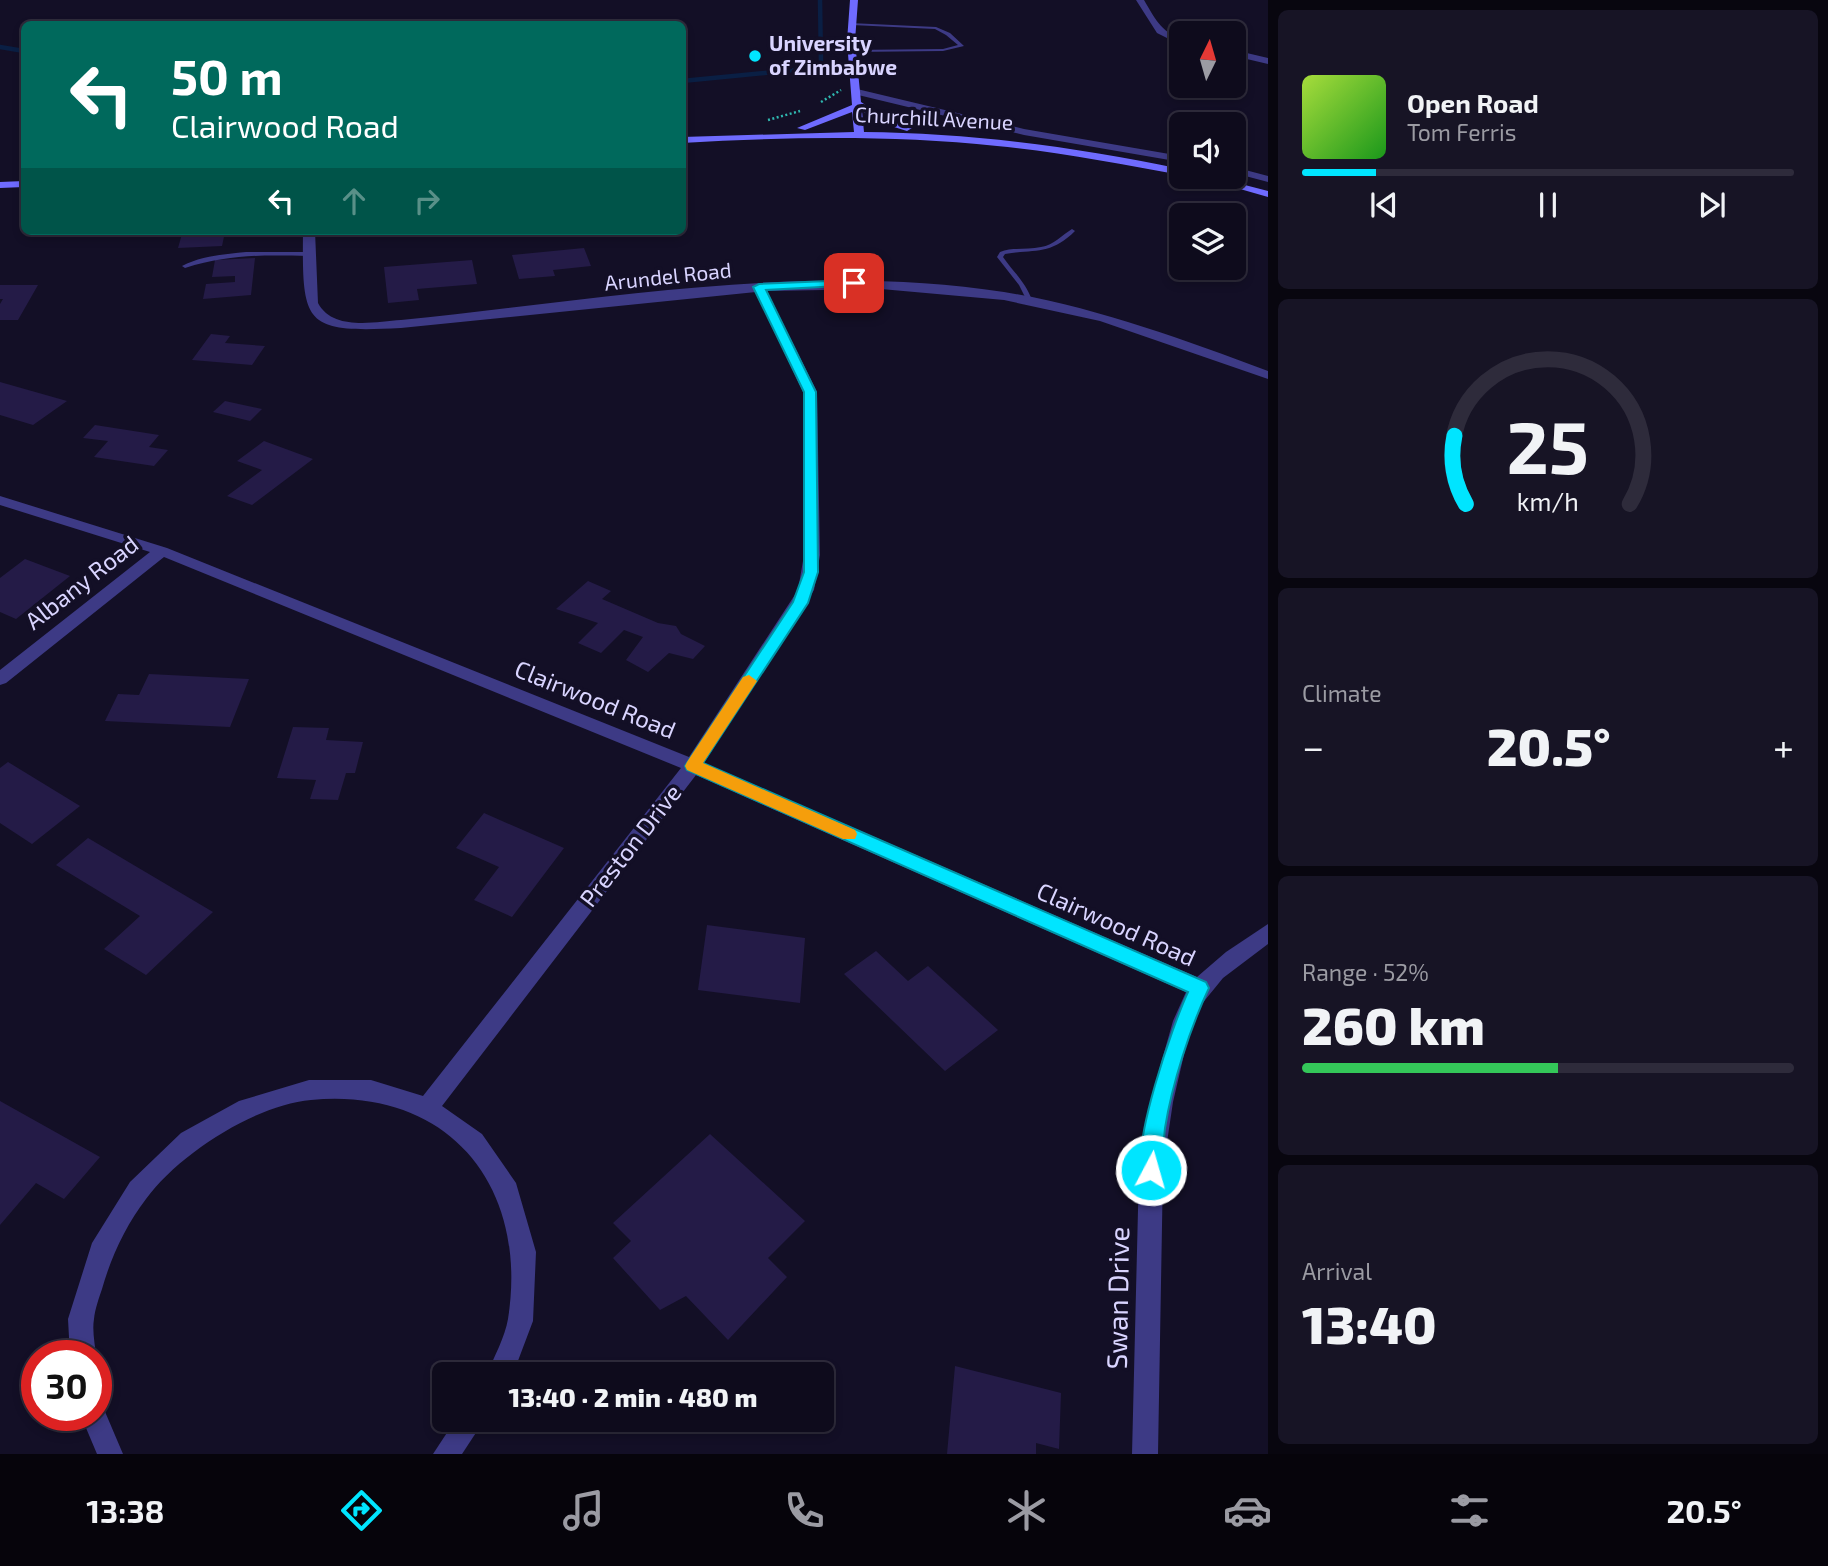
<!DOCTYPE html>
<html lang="en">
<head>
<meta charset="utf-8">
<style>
	body { margin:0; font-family:"Exo 2",sans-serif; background:#171425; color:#f1f3f6; height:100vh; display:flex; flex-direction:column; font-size:26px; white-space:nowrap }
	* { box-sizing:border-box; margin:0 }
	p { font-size:23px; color:#9b9ba3 }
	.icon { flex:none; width:38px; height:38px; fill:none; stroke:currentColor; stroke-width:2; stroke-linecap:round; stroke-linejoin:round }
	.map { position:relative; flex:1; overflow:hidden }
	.panel { display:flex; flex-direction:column; gap:10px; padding:10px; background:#08060f; width:560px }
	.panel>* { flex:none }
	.banner { position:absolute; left:21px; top:21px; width:665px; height:214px; border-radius:10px; box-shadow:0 4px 10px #0003,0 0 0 2px #2e2b3b; background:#00695c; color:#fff; overflow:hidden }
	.needle { width:46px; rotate:5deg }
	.tools { position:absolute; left:1169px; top:21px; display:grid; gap:14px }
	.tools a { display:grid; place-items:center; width:77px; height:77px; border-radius:10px; background:#0e0b1c; box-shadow:0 4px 10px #0003,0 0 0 2px #2e2b3b; font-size:35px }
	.speed { position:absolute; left:21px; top:1340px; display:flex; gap:14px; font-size:35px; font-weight:700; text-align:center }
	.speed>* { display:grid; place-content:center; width:91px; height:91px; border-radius:50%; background:#0e0b1c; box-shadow:0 4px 10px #0003,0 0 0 2px #2e2b3b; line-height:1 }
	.speed .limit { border:10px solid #d22; background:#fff; color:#111 }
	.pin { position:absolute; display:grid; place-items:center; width:60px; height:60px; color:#fff; margin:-30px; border-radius:14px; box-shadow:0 4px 10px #0006 }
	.me { position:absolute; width:77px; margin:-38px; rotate:6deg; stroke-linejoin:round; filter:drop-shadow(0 0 5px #0008) }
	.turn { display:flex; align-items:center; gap:24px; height:147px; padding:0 35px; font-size:32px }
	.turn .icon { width:91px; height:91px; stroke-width:2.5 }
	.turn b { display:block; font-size:49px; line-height:60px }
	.lanes { display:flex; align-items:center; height:66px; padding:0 35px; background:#0003; justify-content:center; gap:35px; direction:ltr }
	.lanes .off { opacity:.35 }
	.big { font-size:52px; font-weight:800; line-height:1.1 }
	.panel .widget { flex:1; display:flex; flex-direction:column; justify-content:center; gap:10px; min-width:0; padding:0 24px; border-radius:10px; background:#171425 }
	.panel .dial { align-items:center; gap:0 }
	.dial svg { height:182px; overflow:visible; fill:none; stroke:#2e2b3b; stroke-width:7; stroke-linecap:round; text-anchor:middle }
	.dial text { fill:#f1f3f6; stroke:none }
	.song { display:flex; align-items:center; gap:21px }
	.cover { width:84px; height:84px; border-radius:10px; background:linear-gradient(135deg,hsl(80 70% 55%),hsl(120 70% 35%)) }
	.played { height:7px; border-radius:4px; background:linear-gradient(90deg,#00e5ff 15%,#2e2b3b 15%) }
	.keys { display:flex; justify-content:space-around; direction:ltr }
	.heat { display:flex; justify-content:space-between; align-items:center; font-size:38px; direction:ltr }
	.charge { height:10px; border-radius:5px; background:linear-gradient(90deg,#34c759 52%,#2e2b3b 0) }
	.trip { position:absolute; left:432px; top:1362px; width:402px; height:70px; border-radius:10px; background:#0e0b1c; box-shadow:0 4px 10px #0003,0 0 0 2px #2e2b3b; font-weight:800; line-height:70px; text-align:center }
	.tab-bar { display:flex; height:112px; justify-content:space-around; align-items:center; background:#06040b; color:#9b9ba3 }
	.tab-bar .icon { width:49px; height:49px }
	.tab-bar .active { color:#00e5ff }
	.tab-bar b { font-size:32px; color:#f1f3f6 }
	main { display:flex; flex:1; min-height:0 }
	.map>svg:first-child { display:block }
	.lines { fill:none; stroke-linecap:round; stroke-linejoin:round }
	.stream { stroke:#0a1f44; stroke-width:4.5 }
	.building { fill:#241b47 }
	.path { stroke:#2fb8b0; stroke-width:2.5; stroke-dasharray:2 2.5; stroke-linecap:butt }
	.lane { fill:#3d3a85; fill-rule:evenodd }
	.street { fill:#3d3a85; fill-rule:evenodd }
	.secondary { fill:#6f6bff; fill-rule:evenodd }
	.route { fill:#00e5ff; stroke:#0095a6; stroke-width:2 }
	.slow { fill:#f59e0b }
	.poi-dot { fill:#00e5ff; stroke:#130f26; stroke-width:2.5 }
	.labels { text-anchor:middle; stroke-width:7; stroke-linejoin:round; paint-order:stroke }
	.far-poi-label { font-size:21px; font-weight:bold; fill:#d9d4ff; stroke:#130f26; text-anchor:start }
	.far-street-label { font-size:21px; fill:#d9d4ff; stroke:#130f26 }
	.street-label { font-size:24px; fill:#d9d4ff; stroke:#130f26 }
	.near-street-label { font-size:28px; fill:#d9d4ff; stroke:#130f26 }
</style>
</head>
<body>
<main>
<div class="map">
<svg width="1268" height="1454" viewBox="0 0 1268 1454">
	<rect width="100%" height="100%" fill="#130f26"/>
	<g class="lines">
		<g class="stream">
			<polyline points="0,47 24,51"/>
			<polyline points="682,81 794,70 821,63 820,0"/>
		</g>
	</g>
	<g class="building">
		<polygon points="225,232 222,246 178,248 182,234"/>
		<polygon points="584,248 591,266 553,270 555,276 519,279 512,255"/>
		<polygon points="255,258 251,295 203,299 206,284 235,282 235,276 212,277 215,260"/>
		<polygon points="472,260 477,284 417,289 419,300 388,303 384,267"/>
		<polygon points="0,285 38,285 18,320 0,320 0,304 3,299 0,299"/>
		<polygon points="211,334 230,336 225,343 265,346 252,365 192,360"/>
		<polygon points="0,382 67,401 33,425 0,415"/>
		<polygon points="225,401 262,409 250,421 213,412"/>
		<polygon points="95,425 159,435 149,447 168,450 154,466 94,457 108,441 83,438"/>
		<polygon points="264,441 313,459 252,505 227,496 262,470 237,461"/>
		<polygon points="25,559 70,576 16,619 0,612 0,578"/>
		<polygon points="588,581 611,591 602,599 658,623 676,626 681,634 705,646 693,659 669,653 648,672 626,660 643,637 624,630 601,653 578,643 598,623 556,609"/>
		<polygon points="149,674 249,679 230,727 105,721 118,694 139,695"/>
		<polygon points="293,727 329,728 326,740 363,742 355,773 346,773 338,800 310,799 316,780 277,778"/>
		<polygon points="8,762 80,806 32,844 0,823 0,768"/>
		<polygon points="484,813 564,848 512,917 474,900 499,867 456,848"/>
		<polygon points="88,838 213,912 146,975 104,949 140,916 56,865"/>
		<polygon points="707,925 805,938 800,1003 698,990"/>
		<polygon points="876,951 908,981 928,966 998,1030 945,1071 844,974"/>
		<polygon points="0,1101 100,1157 64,1199 36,1183 0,1225"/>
		<polygon points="710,1134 805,1221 768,1258 787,1277 728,1340 686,1296 660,1310 613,1258 631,1241 613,1223"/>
		<polygon points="955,1366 1061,1393 1059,1449 1036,1443 1036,1454 947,1454"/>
	</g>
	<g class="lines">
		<g class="path">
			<polyline points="821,102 841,90"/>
			<polyline points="768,120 800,111"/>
		</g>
		<g class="lane">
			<polygon points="850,23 936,27 950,33 964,46 943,51 852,52 850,50 943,49 958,45 946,35 935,29 852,25"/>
			<path d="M1072,229L1075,231C1051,255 1036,249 1005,254L1003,257C1014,273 1025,281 1032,300L1027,301L1019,285L997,257L1000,252C1013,247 1027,250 1041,247C1054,245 1062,235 1072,229Z"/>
			<path d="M246,252H309L312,254L309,256C263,255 230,254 185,268L182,266C201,256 225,254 246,252Z"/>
		</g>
		<g class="street">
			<path d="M1136,0H1144C1154,17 1161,32 1181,39V45L1157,33Z"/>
			<polygon points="1234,50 1268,58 1268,64 1234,56"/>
			<polygon points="857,89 1024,129 1181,156 1181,162 1024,135 854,94 854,90"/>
			<polygon points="1234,167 1268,176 1268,182 1234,173"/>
			<path d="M303,231H315L318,303C333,331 374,322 401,320C600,300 804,261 1004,292C1095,307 1182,339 1268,371V379L1100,321L1004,300L881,289L767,291L817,392L820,555L814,590L704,763L1197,977L1226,952L1268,924V944L1223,978L1201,1005L1186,1046L1173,1102L1163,1169L1158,1454H1132L1139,1169L1158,1074L1173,1021L1186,992L696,775L442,1106L482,1134L516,1183L536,1252L533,1321L513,1374H487C494,1357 505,1337 508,1319C529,1186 449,1087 311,1100C255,1105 179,1154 146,1199C126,1225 111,1257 102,1289C99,1298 95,1309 94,1319C92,1331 95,1344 96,1356H70L68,1319L92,1243L130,1182L181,1133L239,1101L309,1080H371L423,1096L681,768L164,557L6,683L0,685V670L150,552L0,505V496L167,548L689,757L798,590L804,555L803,392L756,292L401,328C304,333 302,325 303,231Z"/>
			<polygon points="96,1404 103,1407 123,1454 97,1454 81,1416 96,1416"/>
			<polygon points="456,1419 485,1419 462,1454 433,1454"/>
		</g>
		<g class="secondary">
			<path d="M850,0H858L855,41L861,102L887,119L912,128L907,131L881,123L862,111L864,132C971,133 1076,147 1181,169V175C1120,164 1059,152 997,146C892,135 787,137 682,143V137L854,132L852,112L805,130L797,128L852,105L847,41Z"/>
			<polygon points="1198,177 1214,177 1268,191 1268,197"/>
			<polygon points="24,181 24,187 0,188 0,182"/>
		</g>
	</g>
	<path class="route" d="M854,280L859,283L858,285L766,290L816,392L818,572L808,603L703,763L1206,982L1209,988C1190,1028 1172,1084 1165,1128C1163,1144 1165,1162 1158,1177L1151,1180L1143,1177C1130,1147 1173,1024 1188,992L687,770L685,766L793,602L804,572V392L753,287L759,284Z"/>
	<polygon class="slow" points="749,675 757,681 703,763 855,830 857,834 855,839 843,839 687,770 685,766 687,762 743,677"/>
	<circle class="poi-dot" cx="755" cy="56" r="7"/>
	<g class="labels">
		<g class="far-poi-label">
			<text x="769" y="51">University<tspan x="769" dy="24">of Zimbabwe</tspan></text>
		</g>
		<g class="far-street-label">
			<text transform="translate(934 119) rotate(3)" y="7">Churchill Avenue</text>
			<text transform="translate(668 277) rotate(-6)" y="7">Arundel Road</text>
		</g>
		<g class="street-label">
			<text transform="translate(82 583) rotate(-38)" y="8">Albany Road</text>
			<text transform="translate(595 700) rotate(22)" y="8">Clairwood Road</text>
			<text transform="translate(631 846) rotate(-52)" y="8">Preston Drive</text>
			<text transform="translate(1116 925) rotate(24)" y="8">Clairwood Road</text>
		</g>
		<g class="near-street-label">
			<text transform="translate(1118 1298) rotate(-89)" y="10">Swan Drive</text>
		</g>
	</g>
</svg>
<div class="tools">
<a><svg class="needle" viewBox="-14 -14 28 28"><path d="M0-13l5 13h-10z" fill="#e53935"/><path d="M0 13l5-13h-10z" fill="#9b9ba3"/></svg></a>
<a><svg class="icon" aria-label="sound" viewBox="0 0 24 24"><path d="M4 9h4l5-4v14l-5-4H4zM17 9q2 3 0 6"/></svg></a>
<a><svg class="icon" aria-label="layers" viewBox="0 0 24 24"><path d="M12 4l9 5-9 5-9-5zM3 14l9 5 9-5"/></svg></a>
</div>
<div class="speed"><div class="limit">30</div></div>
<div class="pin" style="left:854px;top:283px;background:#d93025"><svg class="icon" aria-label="arrive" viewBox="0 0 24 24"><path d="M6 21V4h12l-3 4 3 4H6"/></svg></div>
<svg class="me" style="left:1151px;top:1170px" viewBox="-20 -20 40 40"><circle r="17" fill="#00e5ff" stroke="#fff" stroke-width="3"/><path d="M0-11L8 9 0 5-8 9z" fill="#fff"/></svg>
<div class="trip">13:40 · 2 min · 480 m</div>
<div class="banner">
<div class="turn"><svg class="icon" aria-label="left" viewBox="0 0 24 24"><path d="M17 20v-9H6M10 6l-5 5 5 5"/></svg><div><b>50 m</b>Clairwood Road</div></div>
<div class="lanes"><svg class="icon" aria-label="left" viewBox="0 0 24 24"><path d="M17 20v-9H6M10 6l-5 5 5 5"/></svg><svg class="icon off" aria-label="ahead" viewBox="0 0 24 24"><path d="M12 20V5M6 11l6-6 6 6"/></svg><svg class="icon off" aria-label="right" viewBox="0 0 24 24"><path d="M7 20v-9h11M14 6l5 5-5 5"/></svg></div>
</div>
</div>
<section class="panel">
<div class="widget">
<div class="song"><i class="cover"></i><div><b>Open Road</b><p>Tom Ferris</p></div></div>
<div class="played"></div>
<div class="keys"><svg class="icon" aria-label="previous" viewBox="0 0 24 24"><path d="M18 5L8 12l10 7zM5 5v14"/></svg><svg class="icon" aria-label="pause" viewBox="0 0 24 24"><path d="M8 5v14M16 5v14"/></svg><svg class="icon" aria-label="next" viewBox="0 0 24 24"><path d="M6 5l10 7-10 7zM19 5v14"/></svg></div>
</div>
<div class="widget dial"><svg viewBox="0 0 100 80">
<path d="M14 69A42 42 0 1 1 86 69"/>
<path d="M14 69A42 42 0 0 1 9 39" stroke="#00e5ff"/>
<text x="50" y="56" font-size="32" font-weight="700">25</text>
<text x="50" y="72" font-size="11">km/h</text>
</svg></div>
<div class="widget"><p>Climate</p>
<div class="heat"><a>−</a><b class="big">20.5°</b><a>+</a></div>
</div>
<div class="widget"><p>Range · 52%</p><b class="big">260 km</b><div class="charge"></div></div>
<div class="widget"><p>Arrival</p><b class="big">13:40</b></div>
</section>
</main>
<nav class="tab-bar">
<b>13:38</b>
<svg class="icon active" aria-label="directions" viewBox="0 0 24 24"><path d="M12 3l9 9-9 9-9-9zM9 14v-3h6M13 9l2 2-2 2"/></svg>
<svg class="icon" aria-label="music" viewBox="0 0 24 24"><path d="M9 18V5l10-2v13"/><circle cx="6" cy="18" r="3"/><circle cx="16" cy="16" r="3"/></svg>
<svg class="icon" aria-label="phone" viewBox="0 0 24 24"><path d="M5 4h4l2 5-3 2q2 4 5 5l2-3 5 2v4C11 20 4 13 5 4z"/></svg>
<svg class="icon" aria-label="climate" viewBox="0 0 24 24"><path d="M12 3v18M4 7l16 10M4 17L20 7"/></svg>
<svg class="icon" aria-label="car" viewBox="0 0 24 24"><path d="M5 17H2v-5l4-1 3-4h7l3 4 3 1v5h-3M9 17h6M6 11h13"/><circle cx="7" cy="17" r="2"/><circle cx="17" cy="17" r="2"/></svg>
<svg class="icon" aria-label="filters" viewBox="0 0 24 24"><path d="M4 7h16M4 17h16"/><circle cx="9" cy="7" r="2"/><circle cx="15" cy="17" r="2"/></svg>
<b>20.5°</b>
</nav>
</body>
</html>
